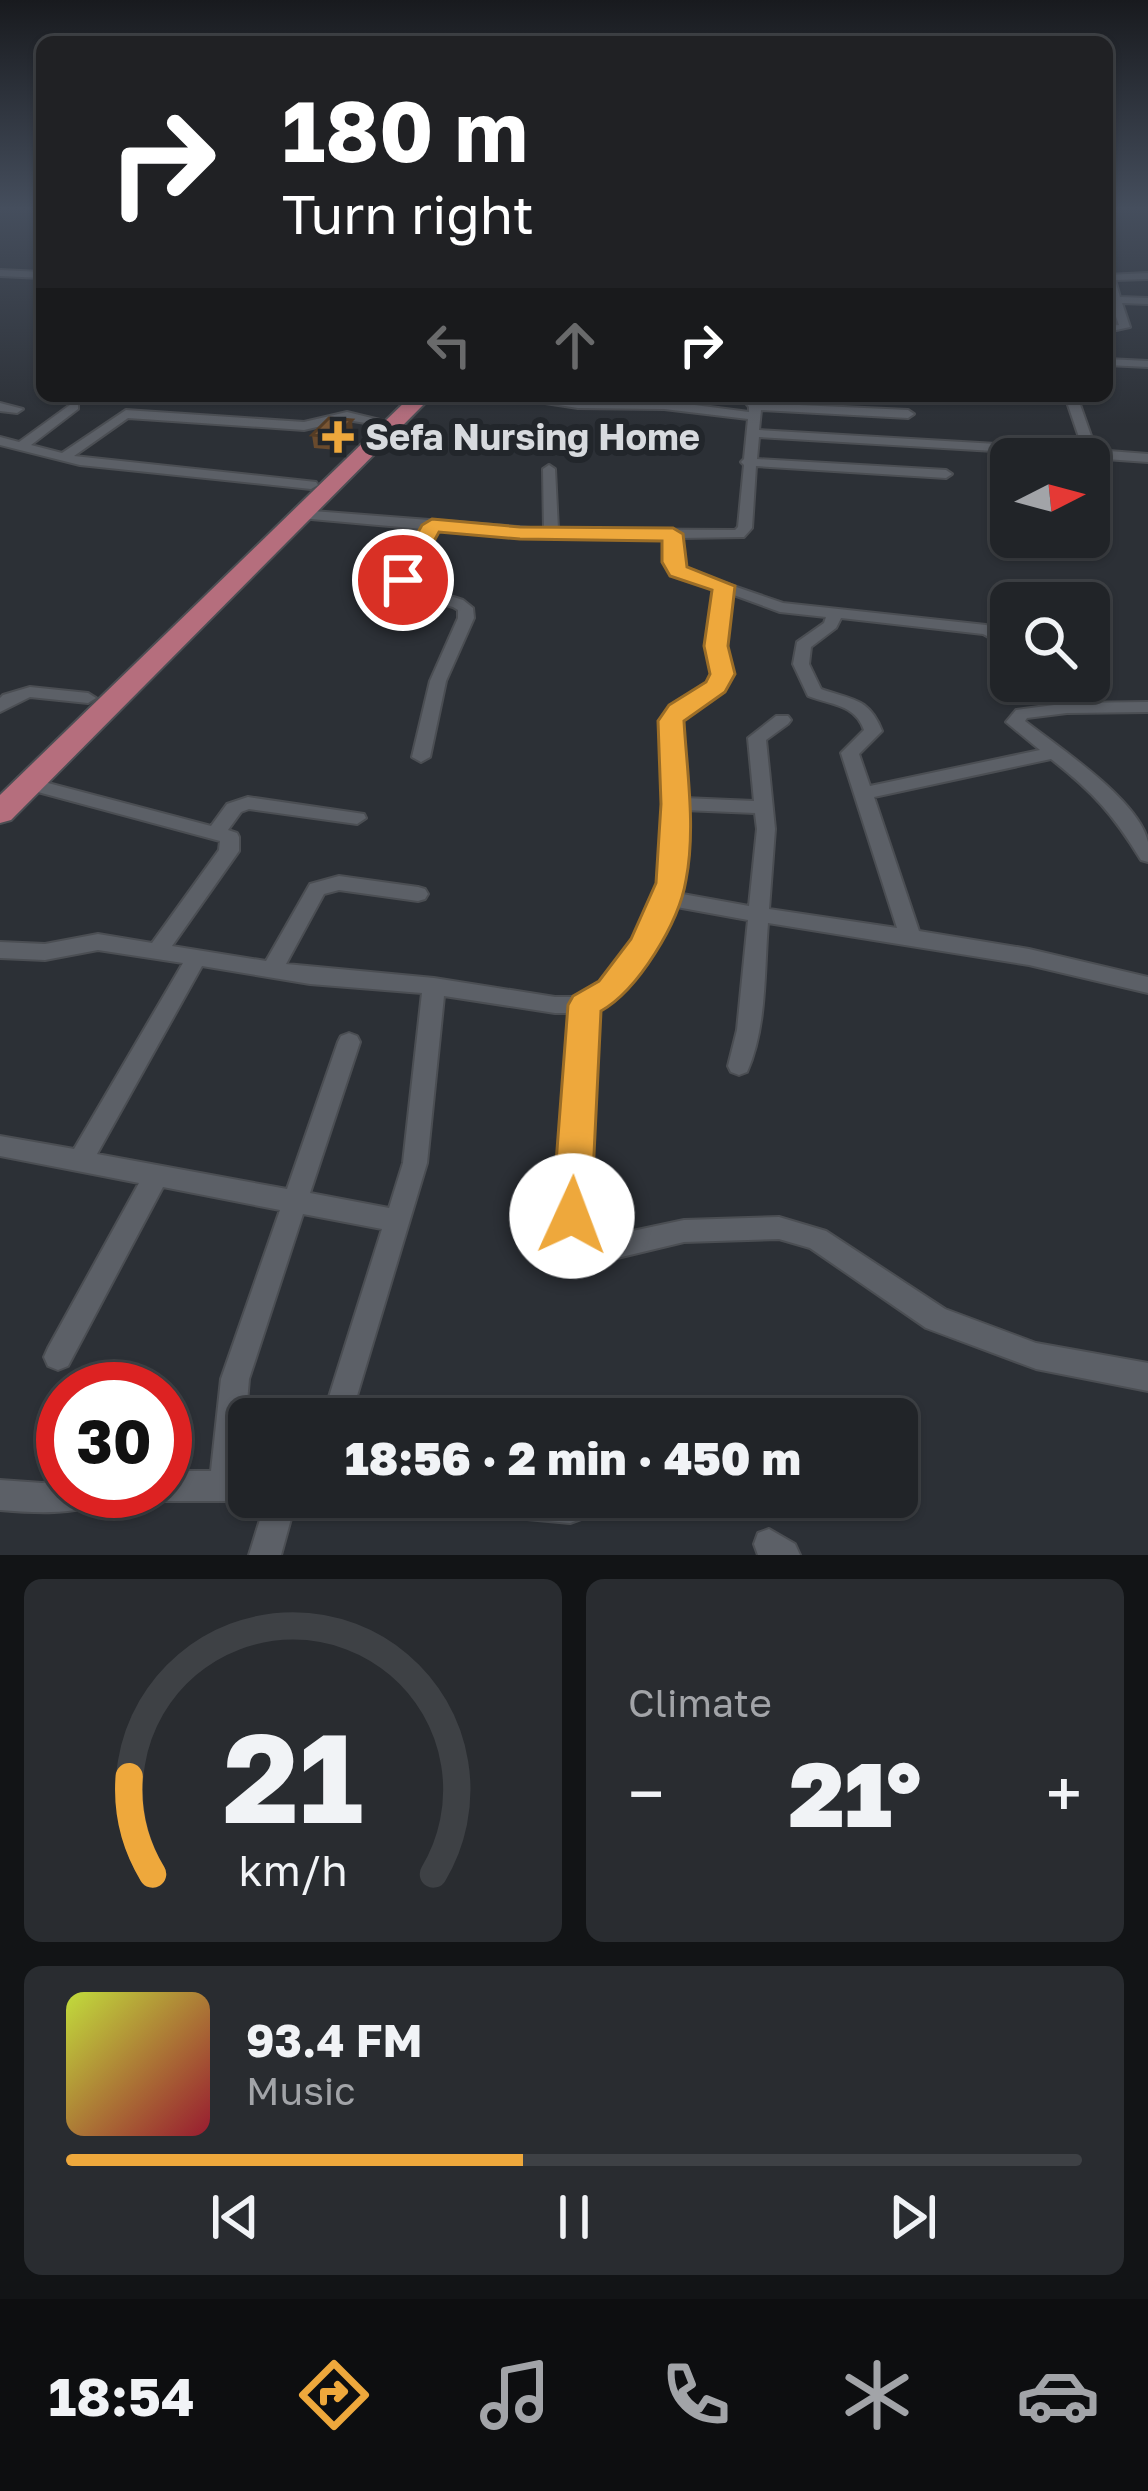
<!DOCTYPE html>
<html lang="en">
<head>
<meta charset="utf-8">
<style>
	body { margin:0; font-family:"Golos Text",sans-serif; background:#292c30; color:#f1f3f6; height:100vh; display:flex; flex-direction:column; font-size:45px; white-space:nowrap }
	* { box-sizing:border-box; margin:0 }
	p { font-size:39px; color:#a2a4a8 }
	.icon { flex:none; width:66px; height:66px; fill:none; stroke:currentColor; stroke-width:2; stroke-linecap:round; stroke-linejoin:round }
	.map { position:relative; height:1555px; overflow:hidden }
	.side { display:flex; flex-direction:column; gap:24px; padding:24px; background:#121416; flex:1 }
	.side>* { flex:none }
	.top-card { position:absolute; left:36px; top:36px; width:1077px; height:366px; border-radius:18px; box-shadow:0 3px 9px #0004,0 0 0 3px #3e4145; background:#202124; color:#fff; overflow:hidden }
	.needle { width:78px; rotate:84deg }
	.tools { position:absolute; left:990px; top:438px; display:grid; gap:24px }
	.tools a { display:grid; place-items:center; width:120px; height:120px; border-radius:18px; background:#212428; box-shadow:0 3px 9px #0004,0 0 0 3px #3e4145; font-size:60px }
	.speed { position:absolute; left:36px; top:1362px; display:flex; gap:24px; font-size:60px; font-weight:700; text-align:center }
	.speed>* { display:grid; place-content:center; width:156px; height:156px; border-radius:50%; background:#212428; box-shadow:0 3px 9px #0004,0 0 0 3px #3e4145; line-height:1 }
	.speed .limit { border:18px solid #d22; background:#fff; color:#111 }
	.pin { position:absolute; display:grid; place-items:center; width:102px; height:102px; color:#fff; margin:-51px; border:6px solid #fff; border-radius:50%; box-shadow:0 3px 12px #0007 }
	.me { position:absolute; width:132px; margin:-66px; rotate:2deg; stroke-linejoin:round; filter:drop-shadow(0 0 9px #0008) }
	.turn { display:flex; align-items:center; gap:42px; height:252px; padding:0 48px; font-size:54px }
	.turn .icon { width:156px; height:156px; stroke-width:2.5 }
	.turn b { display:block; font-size:84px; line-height:102px }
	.lanes { display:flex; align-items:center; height:114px; padding:0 48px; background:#0003; justify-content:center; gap:60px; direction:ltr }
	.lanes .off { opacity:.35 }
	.big { font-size:90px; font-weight:800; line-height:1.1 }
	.side .card { flex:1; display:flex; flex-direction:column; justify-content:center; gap:18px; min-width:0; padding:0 42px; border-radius:18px; background:#292c30 }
	.side .dial { align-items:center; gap:0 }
	.dial svg { height:312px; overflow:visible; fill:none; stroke:#3e4145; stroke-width:7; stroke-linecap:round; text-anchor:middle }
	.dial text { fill:#f1f3f6; stroke:none }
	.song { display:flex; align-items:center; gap:36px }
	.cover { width:144px; height:144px; border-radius:18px; background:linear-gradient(135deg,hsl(70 70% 55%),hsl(350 70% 35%)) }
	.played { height:12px; border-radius:6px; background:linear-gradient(90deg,#eea83c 45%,#3e4145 45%) }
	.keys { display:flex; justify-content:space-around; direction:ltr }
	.heat { display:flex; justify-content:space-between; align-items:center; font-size:66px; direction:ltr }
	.side .tiles { flex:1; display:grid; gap:24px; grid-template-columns:1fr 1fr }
	.card:last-child { grid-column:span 2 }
	.trip { position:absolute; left:228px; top:1398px; width:690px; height:120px; border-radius:18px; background:#212428; box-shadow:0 3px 9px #0004,0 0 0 3px #3e4145; font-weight:800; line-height:120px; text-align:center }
	.menu { display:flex; height:192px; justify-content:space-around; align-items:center; background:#0d0e10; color:#a2a4a8 }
	.menu .icon { width:84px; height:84px }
	.menu .selected { color:#eea83c }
	.menu b { font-size:54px; color:#f1f3f6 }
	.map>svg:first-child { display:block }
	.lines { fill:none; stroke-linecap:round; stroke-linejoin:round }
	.minor-casing { stroke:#4b4e53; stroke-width:4 }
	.primary-casing { stroke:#4b4e53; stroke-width:4 }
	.minor { fill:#5c6067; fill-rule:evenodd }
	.primary { fill:#b56e7d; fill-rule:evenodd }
	.wall { fill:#694a2d }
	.shaded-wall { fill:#553c24 }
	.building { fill:#7a5634; stroke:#553c24; stroke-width:3 }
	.route { fill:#eea83c; stroke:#9b6d27; stroke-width:3 }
	.poi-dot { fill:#eea83c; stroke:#22262b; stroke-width:4.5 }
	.labels { text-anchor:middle; stroke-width:12; stroke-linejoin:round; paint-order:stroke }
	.far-poi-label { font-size:36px; font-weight:bold; fill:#d7dade; stroke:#22262b; text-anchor:start }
</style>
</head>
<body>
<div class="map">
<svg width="1148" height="1555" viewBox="0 0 1148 1555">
	<rect width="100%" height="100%" fill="#2c3036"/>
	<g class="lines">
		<g class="minor-casing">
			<g id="minor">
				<polygon points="0,270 42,272 42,278 0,276"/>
				<polygon points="1148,273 1148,279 1115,280 1120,297 1148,298 1148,304 1122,303 1130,327 1107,332 1107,326 1119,325 1110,300 1107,275"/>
				<polygon points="1107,359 1148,361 1148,367 1107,365"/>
				<path d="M513,396L664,401L749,412V407L740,396H752L758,403L908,410L914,414L908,418L761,410L759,430L1083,449L1065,396H1077L1096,450L1148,454V462L1007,452L1011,461V479L1005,475L994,451L759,437L757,459L946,470L952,474L946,478L756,466L752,528L744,537L680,538V562L684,569L783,603L986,625L1007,633L1011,638V652C1001,649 994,639 983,634L841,618L836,628L811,647L809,664L821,689C851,700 869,697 882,731L859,754L870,786L1040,750L1006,722L1016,710L1054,705L1031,681H1048L1071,703L1148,702V712L1067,713L1027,718L1025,721C1058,747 1139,800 1148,842C1148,848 1148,855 1148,862L1141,860C1113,814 1093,792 1051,759L874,797L919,931L1029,949L1148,977V993L1029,965L768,923C764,971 767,1027 747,1072L739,1075L731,1072L728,1066L737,1030L748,920L671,906C653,946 634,986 596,1009L584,1216L589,1231L609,1236L684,1220L779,1217L826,1231L945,1309L1036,1343L1148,1363V1391L1036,1369L926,1328L810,1248L779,1239L684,1242L609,1260L571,1248L558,1216L573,1013H555L444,996L427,1163L350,1419H322L382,1229L303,1214L249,1379L241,1471H249V1497H258L249,1501H165L154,1497L152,1491H165V1471H211L221,1379L280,1210L163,1187L68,1366L58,1370L48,1366L44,1357L48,1348L139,1183L0,1156V1136L74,1149L183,963L98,950L45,960L0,958V942L45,944L98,934L152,943L219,850L220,841L23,788L20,784L23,780L29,778L211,826L227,804L248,797L364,814L366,818L357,824L249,809L241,812L228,830L237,833L239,837V851L172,946L266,961L310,884L339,876L418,887L425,889L428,894L425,899L418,901L339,890L324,894L286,964L434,978L555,997H581L602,984L635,941L661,883L666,804L662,721L672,706L709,684L714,674L709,646L716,588L673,575L666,562V538L520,537L437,530L412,584L463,600L473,608L474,618L446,681L430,757L421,762L412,757L430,681L458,618V610L453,607L413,596L397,585L423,529L300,518L293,514L300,510L544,529L543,469L549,465L555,469L558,529L735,530L738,527L744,465L741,462L744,459L748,419L664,409L578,408L519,399ZM731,594L780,612L826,617L824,623L797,642L793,664L808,696C831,705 855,704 864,730L841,753L897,928L769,909L775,829L766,740L788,724L791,720L788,716H776L748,738L754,801L684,798L680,721L684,713L722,690L730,674L725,646ZM684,810L755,813L757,829L749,906L677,893L681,883ZM202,966L310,984L422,993L403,1163L389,1208L310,1193L360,1042L357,1036L349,1033L341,1036L338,1042L287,1189L97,1154Z"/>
				<polygon points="74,402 78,403 78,409 31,445 62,453 126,410 304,422 347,412 384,421 378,425 347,420 304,430 128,418 74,456 316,482 318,485 311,489 80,465 0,445 0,437 19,442"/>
				<polygon points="0,403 23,409 17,413 0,411"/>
				<polygon points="30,687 88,693 96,698 88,703 30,697 0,712 0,698 3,695"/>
				<path d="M0,1480L42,1483L63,1480V1491H112L108,1502C74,1515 35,1513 0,1510Z"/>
				<polygon points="267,1497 297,1497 281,1555 249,1555"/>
				<polygon points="436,1497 580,1497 585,1508 581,1519 570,1523 451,1512 440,1508"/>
				<polygon points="769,1529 795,1544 800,1555 758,1555 754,1544 758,1533"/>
			</g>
		</g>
		<g class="primary-casing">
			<polygon id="primary" points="411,396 432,396 11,820 0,823 0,795"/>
		</g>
		<use href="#minor" class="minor"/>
		<use href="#primary" class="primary"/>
	</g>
	<polygon class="wall" points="353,433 337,450 314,448 312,435"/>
	<polygon class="shaded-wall" points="352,420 353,433 337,450 335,437"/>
	<polygon class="building" points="329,418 352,420 335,437 312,435"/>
	<linearGradient id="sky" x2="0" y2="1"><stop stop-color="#181a1e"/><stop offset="0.49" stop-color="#454e5d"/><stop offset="1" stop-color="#454e5d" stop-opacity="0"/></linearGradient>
	<rect width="1148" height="425" fill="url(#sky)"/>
	<path class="route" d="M432,519L520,527L673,528L683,534L687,567L735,586L728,646L735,674L725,692L684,721C687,772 696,829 686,880C679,923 638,990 601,1011L591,1216L585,1228L572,1233L558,1228L552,1216L568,1005L573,996L599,981L631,939L656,883L661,804L658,721L669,705L706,682L710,674L704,646L712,590L670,576L662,562V541L520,539L439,532L410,585H395L391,580L422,525Z"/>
	<path class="poi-dot" d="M332 419h12v12h12v12h-12v12h-12v-12h-12v-12h12z"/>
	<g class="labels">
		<g class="far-poi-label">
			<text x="365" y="450">Sefa Nursing Home</text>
		</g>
	</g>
</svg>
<div class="tools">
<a><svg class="needle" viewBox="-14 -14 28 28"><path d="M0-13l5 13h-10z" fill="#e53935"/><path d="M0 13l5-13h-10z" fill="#a2a4a8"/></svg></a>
<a><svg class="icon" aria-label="search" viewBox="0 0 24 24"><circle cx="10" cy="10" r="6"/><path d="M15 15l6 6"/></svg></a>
</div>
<div class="speed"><div class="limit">30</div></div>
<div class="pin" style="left:403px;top:580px;background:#d93025"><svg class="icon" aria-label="arrive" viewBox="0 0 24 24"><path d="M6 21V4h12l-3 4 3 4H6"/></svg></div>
<svg class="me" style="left:572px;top:1216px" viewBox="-20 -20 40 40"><circle r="19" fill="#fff"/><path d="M0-13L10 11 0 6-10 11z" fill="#eea83c"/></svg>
<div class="trip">18:56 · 2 min · 450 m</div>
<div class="top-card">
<div class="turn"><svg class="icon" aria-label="right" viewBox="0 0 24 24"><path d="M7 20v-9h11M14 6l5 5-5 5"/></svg><div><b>180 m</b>Turn right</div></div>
<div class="lanes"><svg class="icon off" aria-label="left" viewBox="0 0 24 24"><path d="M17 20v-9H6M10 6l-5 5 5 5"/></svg><svg class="icon off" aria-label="ahead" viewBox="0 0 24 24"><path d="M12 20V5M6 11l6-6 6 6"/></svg><svg class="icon" aria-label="right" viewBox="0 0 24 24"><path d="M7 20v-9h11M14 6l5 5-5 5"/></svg></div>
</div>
</div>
<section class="side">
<div class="tiles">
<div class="card dial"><svg viewBox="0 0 100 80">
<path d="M14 69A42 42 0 1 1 86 69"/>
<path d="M14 69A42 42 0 0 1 8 44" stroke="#eea83c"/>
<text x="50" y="56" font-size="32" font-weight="700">21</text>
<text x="50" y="72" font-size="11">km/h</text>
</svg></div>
<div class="card"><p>Climate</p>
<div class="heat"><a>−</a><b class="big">21°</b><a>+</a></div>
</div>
<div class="card">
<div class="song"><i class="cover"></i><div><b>93.4 FM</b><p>Music</p></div></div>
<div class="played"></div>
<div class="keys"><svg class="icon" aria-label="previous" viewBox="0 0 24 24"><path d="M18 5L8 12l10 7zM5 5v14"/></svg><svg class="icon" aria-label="pause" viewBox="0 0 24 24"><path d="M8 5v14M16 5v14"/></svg><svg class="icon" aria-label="next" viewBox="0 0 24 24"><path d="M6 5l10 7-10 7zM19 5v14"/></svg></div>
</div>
</div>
</section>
<nav class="menu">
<b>18:54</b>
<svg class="icon selected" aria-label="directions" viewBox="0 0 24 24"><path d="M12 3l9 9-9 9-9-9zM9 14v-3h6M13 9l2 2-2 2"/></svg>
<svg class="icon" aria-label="music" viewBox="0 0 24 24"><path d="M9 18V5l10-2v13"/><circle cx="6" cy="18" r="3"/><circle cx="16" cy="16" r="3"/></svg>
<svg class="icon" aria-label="phone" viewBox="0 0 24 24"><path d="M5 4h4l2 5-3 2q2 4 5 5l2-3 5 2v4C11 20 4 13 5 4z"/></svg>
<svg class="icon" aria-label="climate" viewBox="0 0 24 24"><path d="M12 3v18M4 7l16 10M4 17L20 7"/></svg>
<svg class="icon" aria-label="car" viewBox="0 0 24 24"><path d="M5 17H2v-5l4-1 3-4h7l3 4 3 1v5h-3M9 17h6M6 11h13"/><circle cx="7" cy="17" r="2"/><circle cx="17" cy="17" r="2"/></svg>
</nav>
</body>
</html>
